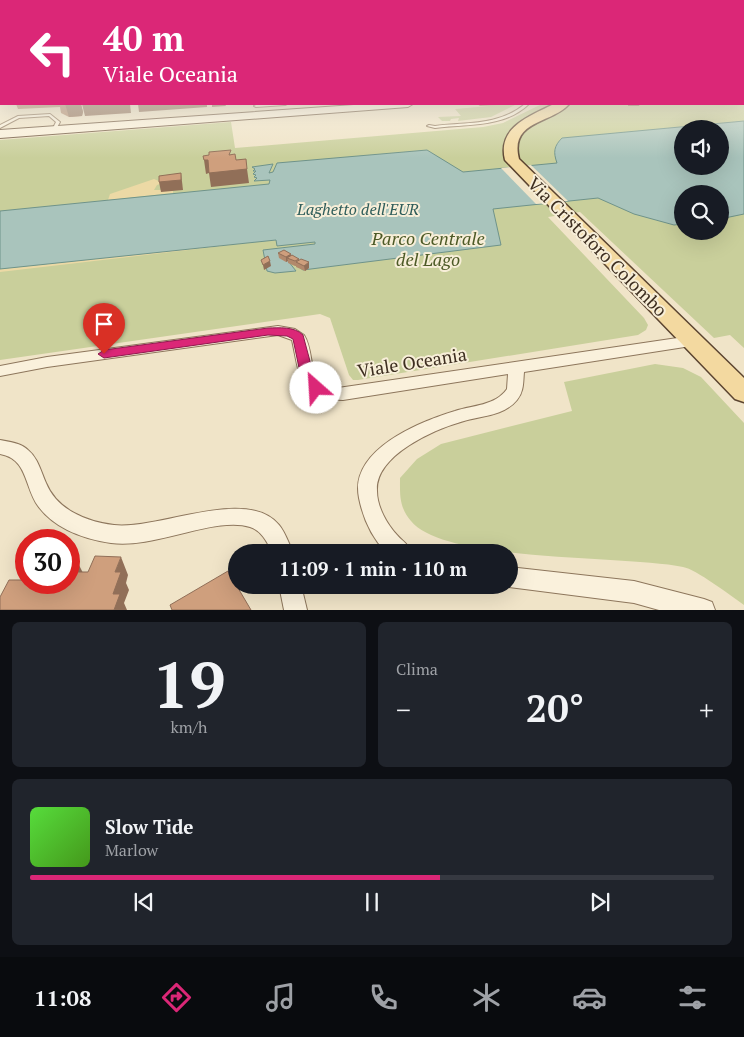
<!DOCTYPE html>
<html lang="it">
<head>
<meta charset="utf-8">
<style>
	body { margin:0; font-family:"PT Serif",serif; background:#20242c; color:#f1f3f6; height:100vh; display:flex; flex-direction:column; font-size:19px; white-space:nowrap }
	* { box-sizing:border-box; margin:0 }
	p { font-size:16px; color:#9ea1a6 }
	.icon { flex:none; width:28px; height:28px; fill:none; stroke:currentColor; stroke-width:2; stroke-linecap:round; stroke-linejoin:round }
	.map { position:relative; height:610px; overflow:hidden }
	.sheet { display:flex; flex-direction:column; gap:12px; padding:12px; background:#0d0f14; flex:1 }
	.sheet>* { flex:none }
	.guide { position:absolute; left:0px; top:0px; width:745px; height:105px; box-shadow:0 5px 20px #0002; background:#db2777; color:#fff; overflow:hidden }
	.tools { position:absolute; left:674px; top:120px; display:grid; gap:10px }
	.tools a { display:grid; place-items:center; width:55px; height:55px; border-radius:50%; background:#171b24; box-shadow:0 5px 20px #0002; font-size:25px }
	.speed { position:absolute; left:15px; top:529px; display:flex; gap:10px; font-size:25px; font-weight:700; text-align:center }
	.speed>* { display:grid; place-content:center; width:65px; height:65px; border-radius:50%; background:#171b24; box-shadow:0 5px 20px #0002; line-height:1 }
	.speed .limit { border:8px solid #d22; background:#fff; color:#111 }
	.pin { position:absolute; display:grid; place-items:center; width:42px; height:42px; color:#fff; margin:-51px -21px; border-radius:50% 50% 50% 0; rotate:-45deg; box-shadow:0 0 5px #0007 }
	.pin .icon { rotate:45deg }
	.me { position:absolute; width:55px; margin:-28px; rotate:334deg; stroke-linejoin:round; filter:drop-shadow(0 0 4px #0008) }
	.turn { display:flex; align-items:center; gap:18px; height:105px; padding:0 20px; font-size:22px }
	.turn .icon { width:65px; height:65px; stroke-width:2.5 }
	.turn b { display:block; font-size:35px; line-height:42px }
	.big { font-size:38px; font-weight:700; line-height:1.1 }
	.sheet .card { flex:1; display:flex; flex-direction:column; justify-content:center; gap:8px; min-width:0; padding:0 18px; border-radius:8px; background:#20242c }
	.sheet .dial { align-items:center; gap:0 }
	.dial b { font-size:65px; line-height:1 }
	.song { display:flex; align-items:center; gap:15px }
	.cover { width:60px; height:60px; border-radius:8px; background:linear-gradient(135deg,hsl(110 70% 55%),hsl(100 70% 35%)) }
	.played { height:5px; border-radius:2px; background:linear-gradient(90deg,#db2777 60%,#363941 60%) }
	.keys { display:flex; justify-content:space-around; direction:ltr }
	.heat { display:flex; justify-content:space-between; align-items:center; font-size:28px; direction:ltr }
	.sheet .tiles { flex:1; display:grid; gap:12px; grid-template-columns:1fr 1fr }
	.card:last-child { grid-column:span 2 }
	.trip { position:absolute; left:228px; top:544px; width:290px; height:50px; border-radius:25px; background:#171b24; box-shadow:0 5px 20px #0002; font-weight:700; line-height:50px; text-align:center }
	.tabs { display:flex; height:80px; justify-content:space-around; align-items:center; background:#090b0e; color:#9ea1a6 }
	.tabs .icon { width:35px; height:35px }
	.tabs .on { color:#db2777 }
	.tabs b { font-size:22px; color:#f1f3f6 }
	.map>svg:first-child { display:block }
	.green { fill:#c9cf9b; fill-rule:evenodd }
	.sand { fill:#ecd9a5 }
	.water { fill:#a9c4bc; stroke:#6f938a; fill-rule:evenodd }
	.pier { fill:#f0e4c8 }
	.lines { fill:none; stroke-linecap:round; stroke-linejoin:round }
	.lane-casing { stroke:#8d765c; stroke-width:2 }
	.street-casing { stroke:#8d765c; stroke-width:2 }
	.secondary-casing { stroke:#6f573f; stroke-width:2 }
	.primary-casing { stroke:#5b4430; stroke-width:3 }
	.lane { fill:#faf1dc; fill-rule:evenodd }
	.street { fill:#faf1dc; fill-rule:evenodd }
	.secondary { fill:#faf1dc; fill-rule:evenodd }
	.primary { fill:#f3d9a0; fill-rule:evenodd }
	.wall { fill:#b2896c }
	.shaded-wall { fill:#916f58 }
	.building { fill:#cf9f7d; stroke:#916f58 }
	.route { fill:#db2777; stroke:#8e194d }
	.labels { text-anchor:middle; stroke-width:4; stroke-linejoin:round; paint-order:stroke }
	.far-water-label { font-size:16px; font-style:italic; fill:#2f5d5a; stroke:#f7eed8 }
	.park-label { font-size:18px; font-style:italic; fill:#4d5a26; stroke:#f7eed8 }
	.street-label { font-size:18px; fill:#3d2e20; stroke:#f7eed8 }
</style>
</head>
<body>
<div class="map">
<svg width="744" height="610" viewBox="0 0 744 610">
	<rect width="100%" height="100%" fill="#f0e4c8"/>
	<g class="green">
		<path d="M744,98V348L730,335L714,338L580,212L548,217L644,318L648,325L646,330L638,335L358,380H353L349,375L330,318L320,314L0,360V140L231,122L235,148L483,127L503,123L542,104H744ZM682,129H720V166H682ZM682,194H720V231H682Z"/>
		<polygon points="499,104 515,105 491,117 458,121 459,118 451,119 450,121 442,121 438,117 461,116 455,109 500,105"/>
		<path d="M655,364L683,368L701,377L744,423V605C731,596 696,569 683,567C625,555 445,563 411,521C399,507 400,495 400,478L417,459L441,444L572,411L564,382Z"/>
	</g>
	<g class="sand">
		<polygon points="154,179 163,183 157,185 154,190 173,190 173,193 108,200 110,194"/>
		<polygon points="248,243 0,272 0,269"/>
	</g>
	<path class="water" d="M744,121V214L720,219V194H682V224L674,225L634,214L598,198L493,209L501,245L303,270L285,257L296,271L275,273L267,271L263,250L315,244V242L277,246L276,240L0,269V211L269,184L270,180L254,181L257,178L254,177L256,175L253,174L256,171H253L255,169L252,167L273,164L269,173L273,172L277,163L427,150L463,172L557,163C553,152 554,146 562,138ZM682,129H720V166H682Z"/>
	<polygon class="pier" points="531,165 568,201 536,204 501,168"/>
	<g class="lines">
		<g class="lane-casing">
			<g id="lane">
				<polygon points="272,104 287,104 285,105 256,107 254,106 256,105"/>
				<path d="M525,104H529C504,128 467,124 435,128L427,126L429,125L435,126C468,122 498,126 525,104Z"/>
				<polygon points="50,114 60,122 55,131 52,130 56,122 49,116 19,118 0,128 0,125 18,116"/>
			</g>
		</g>
		<g class="street-casing">
			<g id="street">
				<path d="M278,326L295,329L304,335C317,356 304,386 338,388L691,336L698,341L691,346L524,372C523,383 524,391 517,400C504,416 481,416 464,421C435,429 375,455 377,491C377,507 387,524 397,535C403,542 409,544 411,552H386C372,538 363,518 359,498C349,450 419,422 455,411C473,405 495,406 507,389L508,374L343,400C298,399 300,376 292,340L278,335L47,367L0,376V366L47,357Z"/>
				<path d="M0,440C10,442 21,443 28,450C38,458 41,472 46,483C57,510 87,522 114,525C159,530 247,486 279,525C285,532 289,544 293,552H272C267,542 262,531 250,527C215,516 155,549 111,543C84,539 55,529 38,506C24,486 28,459 0,454Z"/>
				<polygon points="509,567 634,581 704,599 712,602 715,610 659,610 634,603 509,587 503,585 509,585"/>
				<polygon points="279,585 301,585 307,610 284,610"/>
			</g>
		</g>
		<g class="secondary-casing">
			<polygon id="secondary" points="368,104 413,104 408,107 0,138 0,130"/>
		</g>
		<g class="primary-casing">
			<path id="primary" d="M554,104H569C552,124 509,120 519,159L744,378V402L735,399L505,160C497,127 530,116 554,104Z"/>
		</g>
		<use href="#lane" class="lane"/>
		<use href="#street" class="street"/>
		<use href="#secondary" class="secondary"/>
		<use href="#primary" class="primary"/>
	</g>
	<g class="wall">
		<polygon points="0,73 1,73 1,101 0,102"/>
		<polygon points="16,104 81,104 83,112 82,116 69,117 61,113 60,107 18,109"/>
		<polygon points="477,104 500,104 500,105 480,106"/>
		<polygon points="278,253 291,255 299,259 299,260 309,268 305,271 296,267 296,266 295,266 288,263 288,261 286,262 279,258"/>
	</g>
	<g class="shaded-wall">
		<polygon points="65,104 81,104 83,112 82,116 69,117"/>
		<polygon points="82,104 130,104 131,113 85,116"/>
		<polygon points="138,104 207,104 207,107 139,112"/>
		<polygon points="212,104 225,104 226,106 212,107"/>
		<polygon points="628,104 640,104 639,106 628,106"/>
		<polygon points="204,160 208,160 247,169 249,183 211,187 209,173 206,174"/>
		<polygon points="181,173 183,190 161,192 159,182"/>
		<polygon points="291,254 291,259 287,258 288,261 286,262 286,257"/>
		<polygon points="270,261 271,266 264,270 263,265"/>
		<polygon points="309,262 309,268 305,271 304,266"/>
		<polygon points="121,557 128,575 126,583 129,590 124,603 127,610 114,610 113,594 115,572"/>
		<polygon points="78,563 87,581 74,572"/>
	</g>
	<g class="building">
		<rect x="0" y="73" width="1" height="8"/>
		<polygon points="231,150 229,155 235,154 236,160 246,159 247,169 209,173 208,160 204,160 203,156 209,155 209,152"/>
		<polygon points="181,173 181,180 159,182 159,176"/>
		<polygon points="284,250 291,254 286,257 278,253"/>
		<polygon points="292,255 299,259 295,261 287,258"/>
		<polygon points="268,256 270,261 263,265 261,260"/>
		<polygon points="301,259 309,262 304,266 296,262"/>
		<polygon points="95,556 121,557 115,572 121,572 113,594 120,594 114,610 0,610 0,597 9,580 26,580 26,582 69,582 69,562 78,563 74,572 88,572"/>
		<polygon points="228,571 251,610 172,610 170,605"/>
	</g>
	<linearGradient id="sky" x2="0" y2="1"><stop stop-color="#8fbad6"/><stop offset="0.46" stop-color="#f8f3e6"/><stop offset="1" stop-color="#f8f3e6" stop-opacity="0"/></linearGradient>
	<rect width="744" height="158" fill="url(#sky)"/>
	<path class="route" d="M268,328C279,328 294,326 303,335L315,380L322,388L320,392H311L302,382L293,339L287,336L268,335L104,358L98,354L104,350Z"/>
	<g class="labels">
		<g class="far-water-label">
			<text x="358" y="215">Laghetto dell'EUR</text>
		</g>
		<g class="park-label">
			<text x="428" y="245">Parco Centrale<tspan x="428" dy="21">del Lago</tspan></text>
		</g>
		<g class="street-label">
			<text transform="translate(597 247) rotate(45)" y="6">Via Cristoforo Colombo</text>
			<text transform="translate(412 363) rotate(-9)" y="6">Viale Oceania</text>
		</g>
	</g>
</svg>
<div class="tools">
<a><svg class="icon" aria-label="sound" viewBox="0 0 24 24"><path d="M4 9h4l5-4v14l-5-4H4zM17 9q2 3 0 6"/></svg></a>
<a><svg class="icon" aria-label="search" viewBox="0 0 24 24"><circle cx="10" cy="10" r="6"/><path d="M15 15l6 6"/></svg></a>
</div>
<div class="speed"><div class="limit">30</div></div>
<div class="pin" style="left:104px;top:354px;background:#d93025"><svg class="icon" aria-label="arrive" viewBox="0 0 24 24"><path d="M6 21V4h12l-3 4 3 4H6"/></svg></div>
<svg class="me" style="left:316px;top:388px" viewBox="-20 -20 40 40"><circle r="19" fill="#fff"/><path d="M0-13L10 11 0 6-10 11z" fill="#db2777"/></svg>
<div class="trip">11:09 · 1 min · 110 m</div>
<div class="guide">
<div class="turn"><svg class="icon" aria-label="left" viewBox="0 0 24 24"><path d="M17 20v-9H6M10 6l-5 5 5 5"/></svg><div><b>40 m</b>Viale Oceania</div></div>
</div>
</div>
<section class="sheet">
<div class="tiles">
<div class="card dial"><b>19</b><p>km/h</p></div>
<div class="card"><p>Clima</p>
<div class="heat"><a>−</a><b class="big">20°</b><a>+</a></div>
</div>
<div class="card">
<div class="song"><i class="cover"></i><div><b>Slow Tide</b><p>Marlow</p></div></div>
<div class="played"></div>
<div class="keys"><svg class="icon" aria-label="previous" viewBox="0 0 24 24"><path d="M18 5L8 12l10 7zM5 5v14"/></svg><svg class="icon" aria-label="pause" viewBox="0 0 24 24"><path d="M8 5v14M16 5v14"/></svg><svg class="icon" aria-label="next" viewBox="0 0 24 24"><path d="M6 5l10 7-10 7zM19 5v14"/></svg></div>
</div>
</div>
</section>
<nav class="tabs">
<b>11:08</b>
<svg class="icon on" aria-label="directions" viewBox="0 0 24 24"><path d="M12 3l9 9-9 9-9-9zM9 14v-3h6M13 9l2 2-2 2"/></svg>
<svg class="icon" aria-label="music" viewBox="0 0 24 24"><path d="M9 18V5l10-2v13"/><circle cx="6" cy="18" r="3"/><circle cx="16" cy="16" r="3"/></svg>
<svg class="icon" aria-label="phone" viewBox="0 0 24 24"><path d="M5 4h4l2 5-3 2q2 4 5 5l2-3 5 2v4C11 20 4 13 5 4z"/></svg>
<svg class="icon" aria-label="climate" viewBox="0 0 24 24"><path d="M12 3v18M4 7l16 10M4 17L20 7"/></svg>
<svg class="icon" aria-label="car" viewBox="0 0 24 24"><path d="M5 17H2v-5l4-1 3-4h7l3 4 3 1v5h-3M9 17h6M6 11h13"/><circle cx="7" cy="17" r="2"/><circle cx="17" cy="17" r="2"/></svg>
<svg class="icon" aria-label="filters" viewBox="0 0 24 24"><path d="M4 7h16M4 17h16"/><circle cx="9" cy="7" r="2"/><circle cx="15" cy="17" r="2"/></svg>
</nav>
</body>
</html>
